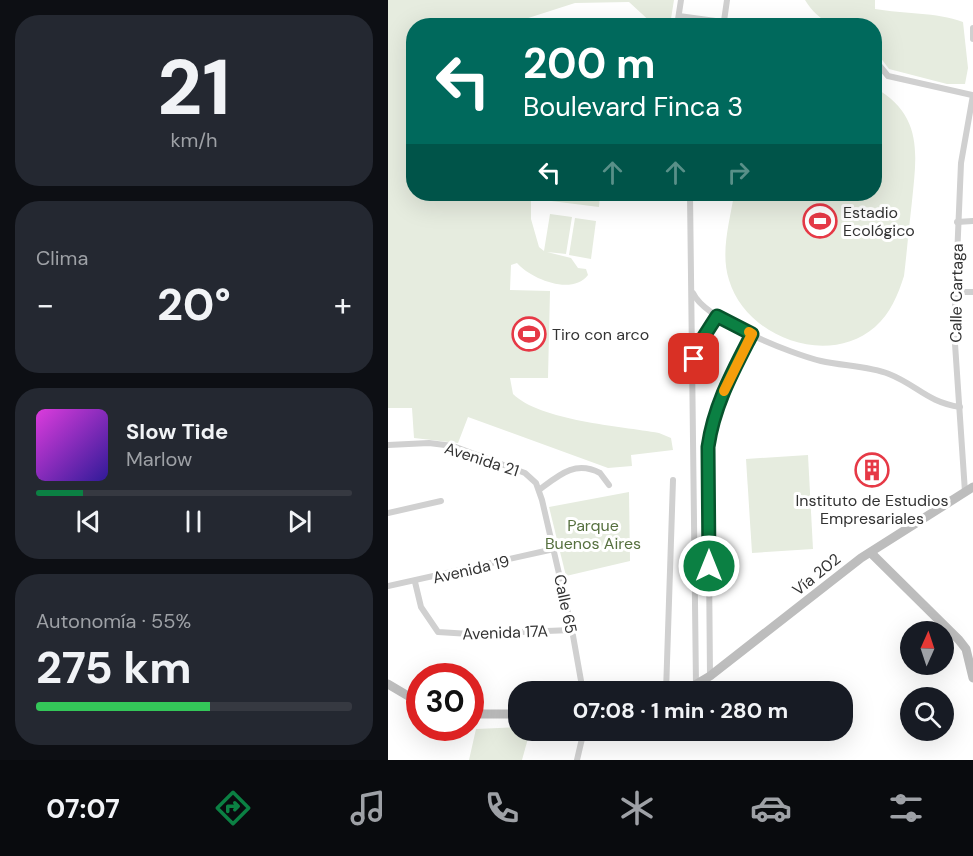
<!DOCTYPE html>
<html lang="es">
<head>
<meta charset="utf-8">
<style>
	body { margin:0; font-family:"DM Sans",sans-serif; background:#242831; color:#f1f3f6; height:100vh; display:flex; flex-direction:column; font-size:22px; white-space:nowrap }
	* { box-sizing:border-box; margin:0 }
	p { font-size:20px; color:#9ea1a6 }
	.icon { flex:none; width:33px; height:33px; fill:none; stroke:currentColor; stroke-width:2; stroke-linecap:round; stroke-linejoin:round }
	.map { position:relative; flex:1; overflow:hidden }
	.details { display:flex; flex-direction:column; gap:15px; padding:15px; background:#0d0f14; width:388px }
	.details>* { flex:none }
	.banner { position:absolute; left:18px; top:18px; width:476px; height:183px; border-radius:24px; box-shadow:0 6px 24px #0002; background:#00695c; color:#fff; overflow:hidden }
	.needle { width:39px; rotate:3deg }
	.tools { position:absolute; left:512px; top:621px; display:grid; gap:12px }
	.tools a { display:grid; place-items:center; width:54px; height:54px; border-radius:50%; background:#171b24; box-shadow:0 6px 24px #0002; font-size:30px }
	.speed { position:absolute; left:18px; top:663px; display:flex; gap:12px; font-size:30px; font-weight:700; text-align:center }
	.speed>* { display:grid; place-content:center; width:78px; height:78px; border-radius:50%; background:#171b24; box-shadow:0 6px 24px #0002; line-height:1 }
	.speed .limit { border:9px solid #d22; background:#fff; color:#111 }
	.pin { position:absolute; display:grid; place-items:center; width:51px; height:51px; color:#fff; margin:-26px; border-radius:12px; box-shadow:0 3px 9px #0006 }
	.me { position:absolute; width:66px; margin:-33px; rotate:0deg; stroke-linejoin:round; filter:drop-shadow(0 0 4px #0008) }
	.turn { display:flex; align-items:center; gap:21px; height:126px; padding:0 18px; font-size:27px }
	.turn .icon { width:78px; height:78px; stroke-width:2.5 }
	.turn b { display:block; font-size:42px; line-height:51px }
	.lanes { display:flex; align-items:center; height:57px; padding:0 18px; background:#0003; justify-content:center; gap:30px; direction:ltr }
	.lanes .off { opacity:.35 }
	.big { font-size:45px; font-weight:700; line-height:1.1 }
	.details .widget { flex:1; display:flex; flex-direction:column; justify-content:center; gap:9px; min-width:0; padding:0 21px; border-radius:24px; background:#242831 }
	.details .dial { align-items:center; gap:0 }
	.dial b { font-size:78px; line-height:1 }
	.song { display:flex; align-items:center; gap:18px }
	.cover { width:72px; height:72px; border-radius:9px; background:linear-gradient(135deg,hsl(300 70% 55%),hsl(250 70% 35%)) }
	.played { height:6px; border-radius:3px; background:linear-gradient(90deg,#0b8043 15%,#363941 15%) }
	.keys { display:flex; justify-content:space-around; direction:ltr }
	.heat { display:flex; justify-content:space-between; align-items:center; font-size:33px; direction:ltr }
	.charge { height:9px; border-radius:4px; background:linear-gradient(90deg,#34c759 55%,#363941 0) }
	.trip { position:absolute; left:120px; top:681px; width:345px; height:60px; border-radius:24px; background:#171b24; box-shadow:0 6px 24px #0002; font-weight:700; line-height:60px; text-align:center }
	.tab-bar { display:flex; height:96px; justify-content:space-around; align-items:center; background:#090b0e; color:#9ea1a6 }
	.tab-bar .icon { width:42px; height:42px }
	.tab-bar .current { color:#0b8043 }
	.tab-bar b { font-size:27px; color:#f1f3f6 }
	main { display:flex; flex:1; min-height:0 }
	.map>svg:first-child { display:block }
	.green { fill:#e6ecdf }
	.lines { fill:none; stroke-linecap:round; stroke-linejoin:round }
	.street { stroke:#d0d0d0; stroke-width:6 }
	.secondary { stroke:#bdbdbd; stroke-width:9 }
	.route-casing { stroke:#07532c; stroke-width:15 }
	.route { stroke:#0b8043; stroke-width:10 }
	.slow { stroke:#f59e0b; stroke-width:10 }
	.labels { text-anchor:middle; stroke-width:6; stroke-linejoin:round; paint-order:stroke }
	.poi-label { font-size:16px; fill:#333; stroke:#fff; text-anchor:start }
	.street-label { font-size:16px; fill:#333; stroke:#fff }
	.park-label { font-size:16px; fill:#56703f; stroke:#fff }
</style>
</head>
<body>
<main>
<section class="details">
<div class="widget dial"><b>21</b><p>km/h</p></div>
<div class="widget"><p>Clima</p>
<div class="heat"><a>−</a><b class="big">20°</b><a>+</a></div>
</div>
<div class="widget">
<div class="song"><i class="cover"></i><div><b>Slow Tide</b><p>Marlow</p></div></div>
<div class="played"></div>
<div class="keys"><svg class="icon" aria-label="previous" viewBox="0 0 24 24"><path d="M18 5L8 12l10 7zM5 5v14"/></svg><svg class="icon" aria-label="pause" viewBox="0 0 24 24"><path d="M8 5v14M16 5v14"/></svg><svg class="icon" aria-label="next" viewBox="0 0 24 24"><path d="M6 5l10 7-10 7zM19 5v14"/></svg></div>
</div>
<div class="widget"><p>Autonomía · 55%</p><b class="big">275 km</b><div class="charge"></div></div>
</section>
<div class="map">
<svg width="585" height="760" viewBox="0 0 585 760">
	<rect width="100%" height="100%" fill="#fff"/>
	<g class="green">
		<path d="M0,0H286L282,25H266L241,2L187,3L134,20L165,23V25L26,26V194H143V219L151,247L156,251L162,214L184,217L178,254L159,252L183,258L190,268L198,269L200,275C184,296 143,279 129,263L123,265L122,290L162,291L160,378H122L125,394C153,421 232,426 271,433L283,438L285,450L243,455L244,466L220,468L80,417L70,443L26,438L24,408H0Z"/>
		<path d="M417,0H487V9C516,14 548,12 575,22L580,68L577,84H559L501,69L486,49V26C454,26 436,30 417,0Z"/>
		<path d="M486,87C535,115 529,153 524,201C521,226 519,251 516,276C510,295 502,314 487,327C439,368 358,337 341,280C332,252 342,221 346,194H486Z"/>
		<polygon points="147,194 212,194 211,207 147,199"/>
		<polygon points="187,218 208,221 203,259 181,255"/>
		<polygon points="420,455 425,549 364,553 358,459"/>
		<polygon points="241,492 242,561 178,576 161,507"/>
		<polygon points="130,727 130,730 142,731 134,760 81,760 88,729"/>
	</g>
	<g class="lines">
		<g class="street">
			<polyline points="291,16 364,26"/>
			<polyline points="336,21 339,0"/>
			<polyline points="289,26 293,0"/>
			<polyline points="585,28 585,39"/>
			<polyline points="486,59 500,76 584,95"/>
			<polyline points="302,194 308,685"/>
			<polyline points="569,222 585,221"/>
			<polyline points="567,292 585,292"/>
			<path d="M305,293C317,320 404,354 433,361C455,366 481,366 501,374C529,385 539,402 572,407"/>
			<polyline points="308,355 313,341 329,316"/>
			<polyline points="0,445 41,443 65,446 137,473 148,483 154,500 184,630 195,692"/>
			<path d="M151,490C171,475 187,460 212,473L221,485"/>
			<polyline points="577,492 566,329 573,163 585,95"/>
			<polyline points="0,513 53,501"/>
			<polyline points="27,582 33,607 50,632 82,634 184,630"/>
			<polyline points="0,586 166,549"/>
			<polyline points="322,676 320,447 329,408 364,334"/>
			<polyline points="278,692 285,480"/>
			<polyline points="189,760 196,730"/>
		</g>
		<g class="secondary">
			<polyline points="483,553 571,640 578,649 585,678"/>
			<polyline points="0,684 32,703"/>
			<polyline points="295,692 322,676 473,558 585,487"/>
			<polyline points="82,714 130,714"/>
		</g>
	</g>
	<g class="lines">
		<g class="route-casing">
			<path id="route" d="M306,359V363L313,341L329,316L364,334C345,371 326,405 320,447L321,566"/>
		</g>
		<use href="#route" class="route"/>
		<polyline class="slow" points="336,391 364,334 361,332"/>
	</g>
	<defs>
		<g id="stadium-ring" transform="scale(1.725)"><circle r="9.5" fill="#fff" stroke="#e63946" stroke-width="1.5"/><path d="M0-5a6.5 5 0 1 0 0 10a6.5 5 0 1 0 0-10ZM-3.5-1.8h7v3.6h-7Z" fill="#e63946"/></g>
		<g id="building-ring" transform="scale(1.725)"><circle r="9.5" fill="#fff" stroke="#e63946" stroke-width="1.5"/><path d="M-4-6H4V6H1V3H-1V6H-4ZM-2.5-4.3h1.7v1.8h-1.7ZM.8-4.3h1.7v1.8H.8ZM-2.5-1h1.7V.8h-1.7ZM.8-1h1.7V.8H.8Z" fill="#e63946"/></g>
	</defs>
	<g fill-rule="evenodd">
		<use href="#stadium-ring" x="432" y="221"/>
		<use href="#stadium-ring" x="141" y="334"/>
		<use href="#building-ring" x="484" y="470"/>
	</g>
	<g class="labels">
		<g class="poi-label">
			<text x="455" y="218">Estadio<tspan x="455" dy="18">Ecológico</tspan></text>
			<text x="164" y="340">Tiro con arco</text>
			<text x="484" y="506" text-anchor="middle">Instituto de Estudios<tspan x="484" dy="18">Empresariales</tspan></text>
		</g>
		<g class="street-label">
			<text transform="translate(568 293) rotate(-89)" y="6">Calle Cartaga</text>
			<text transform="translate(94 459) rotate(18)" y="6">Avenida 21</text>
			<text transform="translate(83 569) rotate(-13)" y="6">Avenida 19</text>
			<text transform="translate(428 574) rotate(-39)" y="6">Vía 202</text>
			<text transform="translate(178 604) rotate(78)" y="6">Calle 65</text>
			<text transform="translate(117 632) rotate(-2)" y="6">Avenida 17A</text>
		</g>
		<g class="park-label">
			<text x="205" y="531">Parque<tspan x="205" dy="18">Buenos Aires</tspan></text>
		</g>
	</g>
</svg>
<div class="tools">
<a><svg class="needle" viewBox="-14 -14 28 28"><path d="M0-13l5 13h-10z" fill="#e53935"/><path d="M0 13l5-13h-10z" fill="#9ea1a6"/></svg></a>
<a><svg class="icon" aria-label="search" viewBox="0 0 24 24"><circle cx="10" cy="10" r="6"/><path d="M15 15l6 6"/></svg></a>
</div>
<div class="speed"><div class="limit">30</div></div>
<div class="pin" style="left:306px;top:359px;background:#d93025"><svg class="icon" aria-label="arrive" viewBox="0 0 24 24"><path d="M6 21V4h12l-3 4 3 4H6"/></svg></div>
<svg class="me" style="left:321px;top:566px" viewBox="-20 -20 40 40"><circle r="17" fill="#0b8043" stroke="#fff" stroke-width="3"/><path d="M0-11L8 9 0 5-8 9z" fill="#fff"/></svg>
<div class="trip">07:08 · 1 min · 280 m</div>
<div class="banner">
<div class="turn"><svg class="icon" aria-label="left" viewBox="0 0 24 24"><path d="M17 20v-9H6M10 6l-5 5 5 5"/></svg><div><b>200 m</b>Boulevard Finca 3</div></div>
<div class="lanes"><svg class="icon" aria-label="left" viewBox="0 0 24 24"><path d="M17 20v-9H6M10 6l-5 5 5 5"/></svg><svg class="icon off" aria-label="ahead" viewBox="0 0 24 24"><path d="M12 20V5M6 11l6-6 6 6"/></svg><svg class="icon off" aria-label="ahead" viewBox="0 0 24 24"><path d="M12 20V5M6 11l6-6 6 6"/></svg><svg class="icon off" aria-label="right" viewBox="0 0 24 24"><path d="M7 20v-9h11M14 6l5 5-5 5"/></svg></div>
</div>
</div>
</main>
<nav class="tab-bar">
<b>07:07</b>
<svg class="icon current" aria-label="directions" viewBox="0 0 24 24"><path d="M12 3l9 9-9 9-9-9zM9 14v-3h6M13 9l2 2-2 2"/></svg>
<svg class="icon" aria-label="music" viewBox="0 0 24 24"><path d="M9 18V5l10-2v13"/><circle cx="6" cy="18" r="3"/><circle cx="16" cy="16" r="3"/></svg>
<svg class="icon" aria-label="phone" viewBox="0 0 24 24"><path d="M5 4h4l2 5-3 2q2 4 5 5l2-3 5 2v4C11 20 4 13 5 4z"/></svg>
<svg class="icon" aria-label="climate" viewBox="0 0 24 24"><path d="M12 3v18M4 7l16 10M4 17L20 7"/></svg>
<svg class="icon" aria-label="car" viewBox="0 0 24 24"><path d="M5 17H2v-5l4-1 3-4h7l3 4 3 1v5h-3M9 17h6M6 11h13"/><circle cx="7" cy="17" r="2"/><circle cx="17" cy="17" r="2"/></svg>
<svg class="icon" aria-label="filters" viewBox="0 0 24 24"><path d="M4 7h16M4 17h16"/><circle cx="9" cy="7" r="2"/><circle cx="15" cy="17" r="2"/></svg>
</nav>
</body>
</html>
